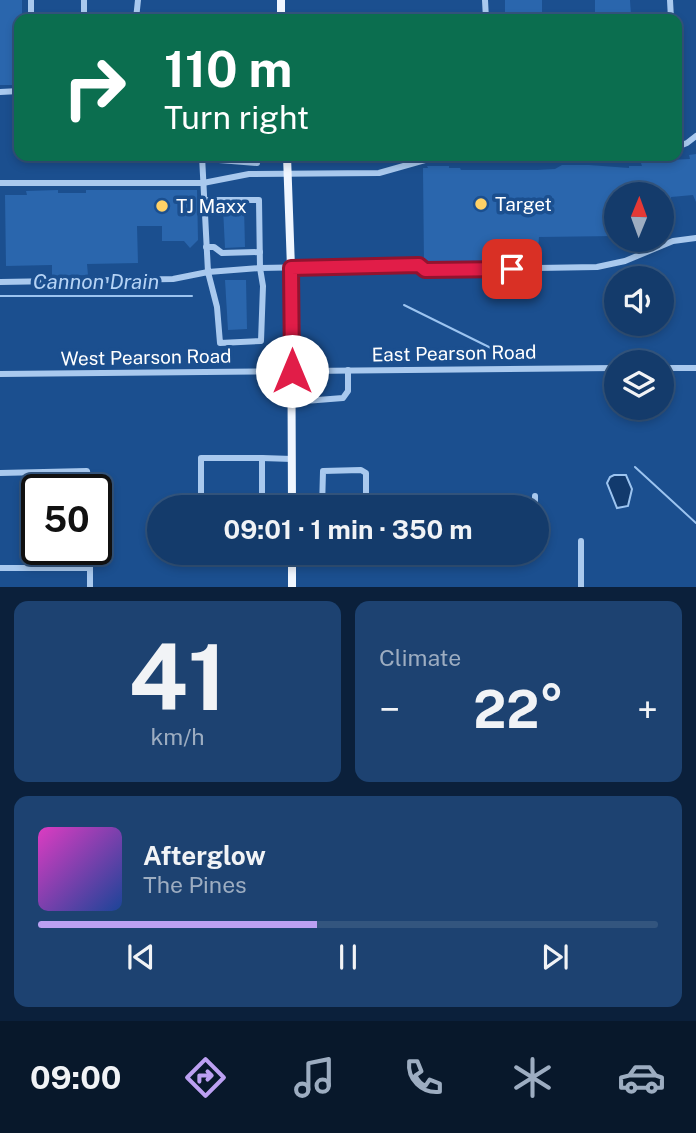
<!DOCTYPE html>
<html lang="en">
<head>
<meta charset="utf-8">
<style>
	body { margin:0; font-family:"Public Sans",sans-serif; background:#1d4271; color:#f1f3f6; height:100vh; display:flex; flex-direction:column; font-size:26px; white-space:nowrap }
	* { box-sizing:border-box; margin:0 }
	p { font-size:23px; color:#9dadc1 }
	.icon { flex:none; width:38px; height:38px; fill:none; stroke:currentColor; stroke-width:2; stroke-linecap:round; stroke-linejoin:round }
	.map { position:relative; height:587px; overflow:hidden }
	.sheet { display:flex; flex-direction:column; gap:14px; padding:14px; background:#0b203b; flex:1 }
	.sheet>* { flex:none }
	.top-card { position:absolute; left:14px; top:14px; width:668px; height:147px; border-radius:14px; box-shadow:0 4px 10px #0003,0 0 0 2px #33557e; background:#0b6e4f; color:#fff; overflow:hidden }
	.needle { width:46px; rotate:1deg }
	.tools { position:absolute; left:604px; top:182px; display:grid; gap:14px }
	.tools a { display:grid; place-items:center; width:70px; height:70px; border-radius:50%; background:#143b6b; box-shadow:0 4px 10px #0003,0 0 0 2px #33557e; font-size:35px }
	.speed { position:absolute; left:21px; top:474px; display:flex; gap:14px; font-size:35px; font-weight:700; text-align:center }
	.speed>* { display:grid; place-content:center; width:91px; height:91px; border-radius:50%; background:#143b6b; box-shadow:0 4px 10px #0003,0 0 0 2px #33557e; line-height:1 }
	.speed .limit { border:4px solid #111; border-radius:10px; background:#fff; color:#111 }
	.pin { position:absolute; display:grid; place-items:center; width:60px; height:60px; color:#fff; margin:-30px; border-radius:14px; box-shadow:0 4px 10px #0006 }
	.me { position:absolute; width:77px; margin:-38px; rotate:0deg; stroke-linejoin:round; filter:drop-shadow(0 0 5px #0008) }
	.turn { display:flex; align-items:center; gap:24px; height:147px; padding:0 35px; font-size:32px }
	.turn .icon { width:91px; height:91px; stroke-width:2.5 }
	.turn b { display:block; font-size:49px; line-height:60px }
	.big { font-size:52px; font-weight:700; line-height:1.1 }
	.sheet .tile { flex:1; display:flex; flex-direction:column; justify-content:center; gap:10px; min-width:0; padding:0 24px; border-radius:14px; background:#1d4271 }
	.sheet .dial { align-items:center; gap:0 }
	.dial b { font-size:91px; line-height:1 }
	.song { display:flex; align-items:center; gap:21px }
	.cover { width:84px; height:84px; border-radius:10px; background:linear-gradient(135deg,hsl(310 70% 55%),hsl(220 70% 35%)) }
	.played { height:7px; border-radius:4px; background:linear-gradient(90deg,#bca0f2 45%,#33557e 45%) }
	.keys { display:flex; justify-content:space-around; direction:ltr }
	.heat { display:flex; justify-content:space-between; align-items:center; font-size:38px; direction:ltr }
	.sheet .tiles { flex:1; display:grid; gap:14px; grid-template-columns:1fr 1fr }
	.tile:last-child { grid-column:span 2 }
	.trip { position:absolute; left:147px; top:495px; width:402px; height:70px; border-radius:35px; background:#143b6b; box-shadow:0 4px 10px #0003,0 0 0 2px #33557e; font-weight:700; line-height:70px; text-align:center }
	.tabs { display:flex; height:112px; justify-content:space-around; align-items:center; background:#08182b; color:#9dadc1 }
	.tabs .icon { width:49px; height:49px }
	.tabs .current { color:#bca0f2 }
	.tabs b { font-size:32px; color:#f1f3f6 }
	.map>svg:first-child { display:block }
	.water { fill:#123a6d; stroke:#9cc4f0; stroke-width:2 }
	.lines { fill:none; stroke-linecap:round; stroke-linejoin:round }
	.stream { stroke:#9cc4f0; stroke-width:2 }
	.building { fill:#2a66ad }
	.minor { stroke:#a9c9ee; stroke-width:6 }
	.major { stroke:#f0f6ff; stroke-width:8 }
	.route-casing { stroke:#92132f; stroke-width:18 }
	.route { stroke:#e11d48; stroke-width:12 }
	.poi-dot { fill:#ffd166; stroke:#1b4f8f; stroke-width:2.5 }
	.labels { text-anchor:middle; stroke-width:7; stroke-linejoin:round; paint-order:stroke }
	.poi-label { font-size:19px; fill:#fff; stroke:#1b4f8f; text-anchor:start }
	.street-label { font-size:19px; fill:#fff; stroke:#1b4f8f }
	.water-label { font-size:21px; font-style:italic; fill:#b5d3f5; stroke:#1b4f8f }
</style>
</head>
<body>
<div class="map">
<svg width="696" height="587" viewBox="0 0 696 587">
	<rect width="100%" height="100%" fill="#1b4f8f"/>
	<polygon class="water" points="614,475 626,475 632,489 628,506 617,508 607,483 610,477"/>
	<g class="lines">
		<g class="stream">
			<polyline points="0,296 192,296"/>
			<polyline points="404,305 497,351"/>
			<polyline points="635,467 696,523"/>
		</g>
	</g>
	<g class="building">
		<polygon points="0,0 22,0 22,19 19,19 19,85 0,85"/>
		<polygon points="505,0 542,0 542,15 533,15 533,19 525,19 525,15 518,16 518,19 505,19"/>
		<polygon points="595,0 630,0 631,15 595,16"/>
		<polygon points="696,154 696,202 693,195 671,197 672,213 662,214 662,194 616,194 616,236 539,237 538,249 520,249 520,254 510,254 511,264 424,265 423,168 428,168 427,166 449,166 449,168 460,168 461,170 537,170 555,169 562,165 589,165 629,168 629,166 642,166 641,163 669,162 669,160 690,159 689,155"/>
		<polygon points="58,190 58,193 86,193 86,190 197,190 198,240 190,248 184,241 162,241 162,226 137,226 138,263 87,264 88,275 52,276 52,265 6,266 5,195 27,195 26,191"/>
		<polygon points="244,207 245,247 225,248 223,208"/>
		<polygon points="225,280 246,280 247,329 228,330"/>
	</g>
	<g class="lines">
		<g class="minor">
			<polyline points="31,0 31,19"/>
			<polyline points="485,0 486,19"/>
			<polyline points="670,0 671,19"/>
			<polyline points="84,19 84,0"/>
			<polyline points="136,19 138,0"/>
			<polyline points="0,92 19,91"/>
			<polyline points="677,147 687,143 696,136"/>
			<polyline points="202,156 208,272 260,268 259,200 204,200"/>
			<polyline points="219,156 219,160 257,163"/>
			<polyline points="491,159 652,156"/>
			<polyline points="0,183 203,183 249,174 379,173 425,160 491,159 491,156"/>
			<polyline points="206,247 214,247 222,253 260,252"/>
			<polyline points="0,282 173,279 208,272 217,307 220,343 261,341 263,286 260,268 419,265 424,270 597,267 625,261 673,241 696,238"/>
			<polyline points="662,368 696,368"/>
			<polyline points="0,374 616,368"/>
			<polyline points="292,402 343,398 348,391 348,370"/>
			<polyline points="262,458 292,459"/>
			<polyline points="0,473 87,471 90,490"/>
			<polyline points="201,508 201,458 262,458 262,508"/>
			<polyline points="322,508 323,471 361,470 366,473 366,508"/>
			<polyline points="535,508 535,496"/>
			<polyline points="581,541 581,587"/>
			<polyline points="90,550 90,587"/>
			<polyline points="292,560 354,560"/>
			<polyline points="0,568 90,568"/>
		</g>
		<g class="major">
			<polyline points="281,0 281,19"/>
			<polyline points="287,156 291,268 292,508"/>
			<polyline points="292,553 292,587"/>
		</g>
	</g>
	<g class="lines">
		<g class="route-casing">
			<polyline id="route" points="292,371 291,268 419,265 425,270 512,269"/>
		</g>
		<use href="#route" class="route"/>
	</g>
	<g class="poi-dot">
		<circle cx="481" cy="204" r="7"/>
		<circle cx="162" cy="206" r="7"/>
	</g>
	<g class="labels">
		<g class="poi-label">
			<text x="495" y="211">Target</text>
			<text x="176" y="213">TJ Maxx</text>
		</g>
		<g class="street-label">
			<text transform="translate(454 353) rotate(-1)" y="7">East Pearson Road</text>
			<text transform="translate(146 357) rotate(-1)" y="7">West Pearson Road</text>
		</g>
		<g class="water-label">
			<text x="96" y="289">Cannon Drain</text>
		</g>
	</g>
</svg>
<div class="tools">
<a><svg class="needle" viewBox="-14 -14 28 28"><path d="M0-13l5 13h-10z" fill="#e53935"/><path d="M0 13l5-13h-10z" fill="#9dadc1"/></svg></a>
<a><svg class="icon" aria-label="sound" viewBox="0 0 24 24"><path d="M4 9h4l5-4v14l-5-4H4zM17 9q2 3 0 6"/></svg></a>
<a><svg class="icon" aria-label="layers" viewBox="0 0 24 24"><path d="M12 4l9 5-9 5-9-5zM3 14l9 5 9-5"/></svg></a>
</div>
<div class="speed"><div class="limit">50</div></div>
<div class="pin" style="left:512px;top:269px;background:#d93025"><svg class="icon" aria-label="arrive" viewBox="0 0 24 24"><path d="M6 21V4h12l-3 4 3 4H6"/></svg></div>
<svg class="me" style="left:292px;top:371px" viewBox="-20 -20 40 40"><circle r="19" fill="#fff"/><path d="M0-13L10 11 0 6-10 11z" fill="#e11d48"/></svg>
<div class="trip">09:01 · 1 min · 350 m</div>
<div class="top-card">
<div class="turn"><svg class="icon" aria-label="right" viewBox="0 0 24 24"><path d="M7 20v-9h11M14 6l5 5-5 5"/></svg><div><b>110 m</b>Turn right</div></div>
</div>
</div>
<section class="sheet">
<div class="tiles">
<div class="tile dial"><b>41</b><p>km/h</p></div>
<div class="tile"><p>Climate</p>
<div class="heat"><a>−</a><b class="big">22°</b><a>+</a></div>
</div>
<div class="tile">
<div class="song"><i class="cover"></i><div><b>Afterglow</b><p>The Pines</p></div></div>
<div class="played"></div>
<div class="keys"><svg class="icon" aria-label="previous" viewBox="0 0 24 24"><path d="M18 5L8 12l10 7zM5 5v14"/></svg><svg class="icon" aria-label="pause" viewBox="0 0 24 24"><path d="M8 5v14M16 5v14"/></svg><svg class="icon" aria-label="next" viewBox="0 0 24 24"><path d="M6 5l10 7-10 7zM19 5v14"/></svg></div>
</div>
</div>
</section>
<nav class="tabs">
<b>09:00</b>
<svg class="icon current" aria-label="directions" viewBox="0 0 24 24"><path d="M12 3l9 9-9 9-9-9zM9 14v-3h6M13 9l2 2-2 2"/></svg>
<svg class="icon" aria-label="music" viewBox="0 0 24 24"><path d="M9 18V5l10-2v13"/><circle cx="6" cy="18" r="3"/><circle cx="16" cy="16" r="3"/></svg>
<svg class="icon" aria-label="phone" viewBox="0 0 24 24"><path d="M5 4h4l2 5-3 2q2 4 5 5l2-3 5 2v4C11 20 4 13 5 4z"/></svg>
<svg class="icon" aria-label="climate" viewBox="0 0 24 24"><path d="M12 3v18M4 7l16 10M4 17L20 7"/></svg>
<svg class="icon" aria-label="car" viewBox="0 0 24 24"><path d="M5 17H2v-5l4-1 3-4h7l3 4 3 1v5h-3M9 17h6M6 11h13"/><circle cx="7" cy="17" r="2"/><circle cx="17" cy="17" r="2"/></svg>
</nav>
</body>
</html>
